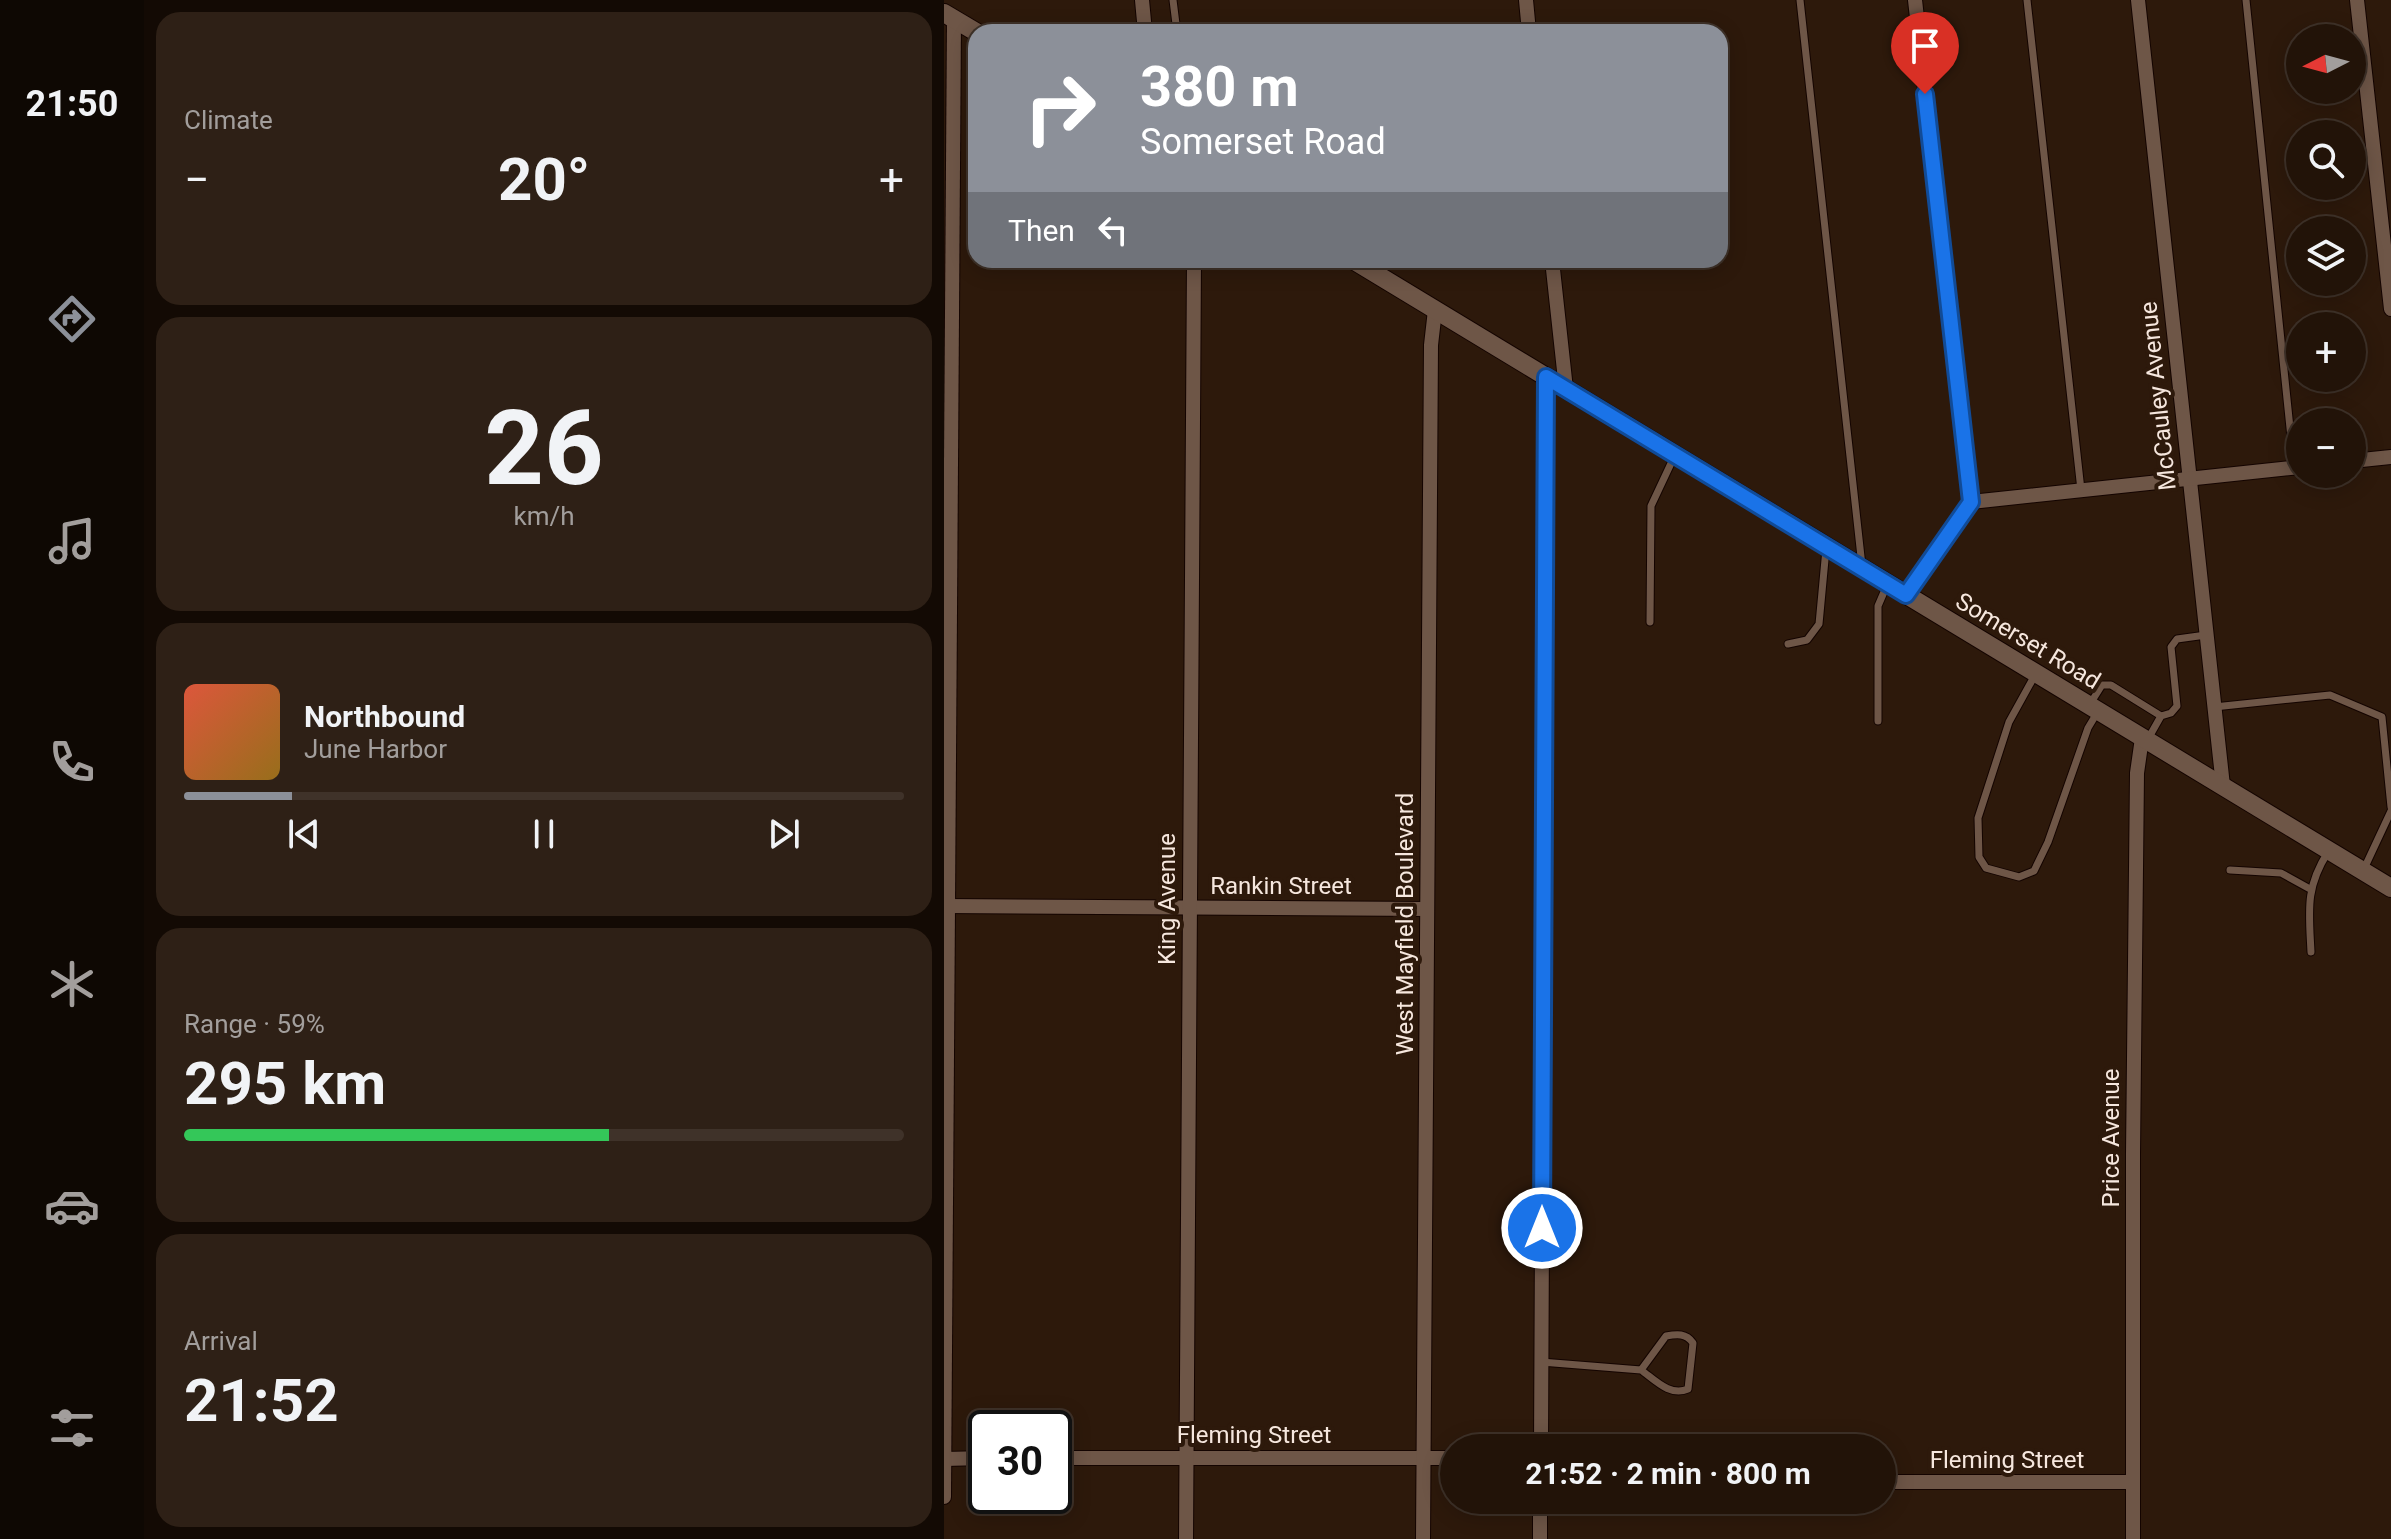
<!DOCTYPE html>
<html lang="en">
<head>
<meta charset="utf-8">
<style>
	body { margin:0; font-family:Roboto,sans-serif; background:#2e2016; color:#f1f3f6; height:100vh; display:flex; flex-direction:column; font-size:30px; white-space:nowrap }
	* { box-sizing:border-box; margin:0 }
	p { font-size:26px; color:#a29e9c }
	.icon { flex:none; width:44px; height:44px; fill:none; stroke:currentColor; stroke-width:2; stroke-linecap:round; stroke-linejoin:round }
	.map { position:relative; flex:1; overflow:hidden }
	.drawer { display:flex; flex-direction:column; gap:12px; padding:12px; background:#130a04; width:800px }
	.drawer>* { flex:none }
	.hud { position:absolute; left:24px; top:24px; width:760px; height:244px; border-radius:24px; box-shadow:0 4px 20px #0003,0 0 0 2px #3f3229; background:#8c9099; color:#fff; overflow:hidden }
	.needle { width:52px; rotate:264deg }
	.fabs { position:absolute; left:1342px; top:24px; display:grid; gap:16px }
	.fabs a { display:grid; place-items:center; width:80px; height:80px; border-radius:50%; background:#221308; box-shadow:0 4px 20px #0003,0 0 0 2px #3f3229; font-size:40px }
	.speed { position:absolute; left:24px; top:1410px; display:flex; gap:16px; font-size:40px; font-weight:700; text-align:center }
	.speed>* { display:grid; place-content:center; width:104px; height:104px; border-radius:50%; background:#221308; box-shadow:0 4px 20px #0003,0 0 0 2px #3f3229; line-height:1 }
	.speed .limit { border:4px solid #111; border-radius:12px; background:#fff; color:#111 }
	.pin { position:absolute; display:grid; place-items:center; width:68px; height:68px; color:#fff; margin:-82px -34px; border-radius:50% 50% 50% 0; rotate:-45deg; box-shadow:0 0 8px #0007 }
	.pin .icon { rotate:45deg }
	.me { position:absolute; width:88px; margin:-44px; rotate:0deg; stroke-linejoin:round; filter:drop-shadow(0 0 6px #0008) }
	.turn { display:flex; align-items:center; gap:28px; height:168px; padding:0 40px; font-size:36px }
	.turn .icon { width:104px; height:104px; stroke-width:2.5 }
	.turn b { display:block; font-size:56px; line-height:68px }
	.then { display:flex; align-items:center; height:76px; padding:0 40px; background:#0003; gap:16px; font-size:30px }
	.big { font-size:60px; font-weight:700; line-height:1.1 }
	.drawer .widget { flex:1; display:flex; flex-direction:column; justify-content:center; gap:12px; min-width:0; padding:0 28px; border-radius:24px; background:#2e2016 }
	.drawer .dial { align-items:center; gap:0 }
	.dial b { font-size:104px; line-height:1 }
	.song { display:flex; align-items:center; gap:24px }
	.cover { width:96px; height:96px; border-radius:12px; background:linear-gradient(135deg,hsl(10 70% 55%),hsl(40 70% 35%)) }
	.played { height:8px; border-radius:4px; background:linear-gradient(90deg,#8c9099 15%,#3f3229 15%) }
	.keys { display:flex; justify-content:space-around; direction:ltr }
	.heat { display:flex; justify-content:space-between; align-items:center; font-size:44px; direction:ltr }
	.charge { height:12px; border-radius:6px; background:linear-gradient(90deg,#34c759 59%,#3f3229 0) }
	.trip { position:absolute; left:496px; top:1434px; width:456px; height:80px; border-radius:40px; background:#221308; box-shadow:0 4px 20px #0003,0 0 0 2px #3f3229; font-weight:700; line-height:80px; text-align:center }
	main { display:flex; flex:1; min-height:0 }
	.dock { display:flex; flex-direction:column; width:144px; justify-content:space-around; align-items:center; background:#0e0803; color:#a29e9c }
	.dock .icon { width:56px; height:56px }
	.dock .on { color:#8c9099 }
	.dock b { font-size:36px; color:#f1f3f6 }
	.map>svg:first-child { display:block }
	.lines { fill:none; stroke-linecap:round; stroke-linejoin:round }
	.lane-casing { stroke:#140400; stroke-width:9 }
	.street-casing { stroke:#140400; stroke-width:16 }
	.secondary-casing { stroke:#140400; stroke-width:20 }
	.lane { stroke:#6e5647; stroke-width:7 }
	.street { stroke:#6e5647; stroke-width:14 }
	.secondary { stroke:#6e5647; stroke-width:18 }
	.route-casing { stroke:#114b97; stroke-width:20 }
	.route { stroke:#1a73e8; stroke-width:14 }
	.labels { text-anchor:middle; stroke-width:8; stroke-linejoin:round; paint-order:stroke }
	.street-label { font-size:24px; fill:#f6e7de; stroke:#2d190b }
</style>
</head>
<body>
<main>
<nav class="dock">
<b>21:50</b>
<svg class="icon on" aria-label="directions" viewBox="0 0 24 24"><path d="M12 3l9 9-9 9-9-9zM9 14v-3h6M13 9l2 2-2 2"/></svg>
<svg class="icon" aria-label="music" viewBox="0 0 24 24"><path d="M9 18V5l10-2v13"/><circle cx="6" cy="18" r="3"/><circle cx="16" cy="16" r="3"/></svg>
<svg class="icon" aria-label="phone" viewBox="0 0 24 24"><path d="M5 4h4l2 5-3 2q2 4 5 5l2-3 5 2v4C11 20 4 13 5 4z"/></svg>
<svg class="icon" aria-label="climate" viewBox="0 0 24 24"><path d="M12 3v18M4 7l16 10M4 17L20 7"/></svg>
<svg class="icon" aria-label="car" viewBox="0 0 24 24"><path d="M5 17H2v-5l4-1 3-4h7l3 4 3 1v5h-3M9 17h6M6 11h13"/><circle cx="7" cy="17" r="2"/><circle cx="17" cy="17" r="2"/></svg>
<svg class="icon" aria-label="filters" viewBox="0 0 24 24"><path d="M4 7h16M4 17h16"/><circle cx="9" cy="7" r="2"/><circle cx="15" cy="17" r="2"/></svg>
</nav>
<section class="drawer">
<div class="widget"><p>Climate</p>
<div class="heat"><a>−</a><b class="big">20°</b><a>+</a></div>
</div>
<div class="widget dial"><b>26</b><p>km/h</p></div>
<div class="widget">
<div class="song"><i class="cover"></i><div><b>Northbound</b><p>June Harbor</p></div></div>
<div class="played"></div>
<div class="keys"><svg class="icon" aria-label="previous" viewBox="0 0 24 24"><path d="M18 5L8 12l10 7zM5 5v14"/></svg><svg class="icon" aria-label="pause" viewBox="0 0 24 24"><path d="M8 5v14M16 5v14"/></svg><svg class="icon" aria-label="next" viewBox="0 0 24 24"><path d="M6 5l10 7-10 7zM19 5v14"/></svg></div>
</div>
<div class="widget"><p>Range · 59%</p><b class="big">295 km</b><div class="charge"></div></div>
<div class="widget"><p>Arrival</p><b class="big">21:52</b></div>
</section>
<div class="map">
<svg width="1447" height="1539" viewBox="0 0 1447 1539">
	<rect width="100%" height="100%" fill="#2d190b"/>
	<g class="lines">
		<g class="lane-casing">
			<g id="lane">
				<polyline points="229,0 233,32"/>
				<polyline points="856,0 918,566"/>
				<polyline points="1083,0 1137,490"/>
				<polyline points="1302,0 1350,467"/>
				<polyline points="706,622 707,506 730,457"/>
				<polyline points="844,644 863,640 875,624 882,549"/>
				<polyline points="1091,675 1065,722 1034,818 1035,857 1042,868 1075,877 1090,871 1104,842 1144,728 1153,713"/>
				<polyline points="1146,704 1158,685 1167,685 1217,716"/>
				<polyline points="1270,707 1386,695 1438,717 1447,807"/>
				<polyline points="934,721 934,606 943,585"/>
				<polyline points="1204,739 1217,716 1227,713 1233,706 1227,647 1233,639 1262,635"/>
				<polyline points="1286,870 1337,873 1366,889"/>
				<polyline points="1419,871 1447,811"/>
				<path d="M1367,952C1365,911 1361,888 1384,852"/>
				<path d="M597,1362L697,1370L722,1336C733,1334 742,1333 749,1343L744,1389C726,1397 711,1380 697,1370"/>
			</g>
		</g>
		<g class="street-casing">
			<g id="street">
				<polyline points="198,0 201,32"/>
				<polyline points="582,0 585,32"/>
				<polyline points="1194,0 1279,786"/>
				<polyline points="1413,0 1447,309"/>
				<polyline points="608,260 622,389"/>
				<polyline points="1408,461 1447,457"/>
				<polyline points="1027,502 1356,467"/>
				<polyline points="962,595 1027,502 971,0"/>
				<polyline points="0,906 483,909"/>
				<polyline points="597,1448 602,377"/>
				<polyline points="110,1458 510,1458"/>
				<polyline points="0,1459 42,1458"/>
				<polyline points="938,1482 1189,1482"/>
				<polyline points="0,1497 10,19"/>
				<polyline points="242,1539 250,260"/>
				<polyline points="479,1539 487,345 491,310"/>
				<polyline points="596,1539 596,1500"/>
				<polyline points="1189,1539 1189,1154 1193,773 1198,738"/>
			</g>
		</g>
		<g class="secondary-casing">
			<g id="secondary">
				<polyline points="0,13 32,32"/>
				<polyline points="409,260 1447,888"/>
			</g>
		</g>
		<use href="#lane" class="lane"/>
		<use href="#street" class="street"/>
		<use href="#secondary" class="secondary"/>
	</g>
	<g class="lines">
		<g class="route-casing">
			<polyline id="route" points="598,1228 602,377 962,595 1027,502 981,94"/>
		</g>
		<use href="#route" class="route"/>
	</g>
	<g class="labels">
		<g class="street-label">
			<text transform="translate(1214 396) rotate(-96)" y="8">McCauley Avenue</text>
			<text transform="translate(1084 641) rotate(31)" y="8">Somerset Road</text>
			<text x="337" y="894">Rankin Street</text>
			<text transform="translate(223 899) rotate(-90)" y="8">King Avenue</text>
			<text transform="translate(461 924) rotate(-90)" y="8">West Mayfield Boulevard</text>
			<text transform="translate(1167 1138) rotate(-90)" y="8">Price Avenue</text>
			<text x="310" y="1443">Fleming Street</text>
			<text x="1063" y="1468">Fleming Street</text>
		</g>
	</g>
</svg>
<div class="fabs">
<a><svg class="needle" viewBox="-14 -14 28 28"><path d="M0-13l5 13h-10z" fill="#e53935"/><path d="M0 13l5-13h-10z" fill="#a29e9c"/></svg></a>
<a><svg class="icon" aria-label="search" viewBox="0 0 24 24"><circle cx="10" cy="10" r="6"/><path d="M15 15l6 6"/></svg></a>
<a><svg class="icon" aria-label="layers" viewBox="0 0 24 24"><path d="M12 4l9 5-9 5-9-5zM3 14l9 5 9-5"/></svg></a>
<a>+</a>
<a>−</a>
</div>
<div class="speed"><div class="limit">30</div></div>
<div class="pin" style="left:981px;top:94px;background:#d93025"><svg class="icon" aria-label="arrive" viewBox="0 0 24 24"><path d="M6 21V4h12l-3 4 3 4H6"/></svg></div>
<svg class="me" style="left:598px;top:1228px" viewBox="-20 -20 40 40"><circle r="17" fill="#1a73e8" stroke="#fff" stroke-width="3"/><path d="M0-11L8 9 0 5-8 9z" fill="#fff"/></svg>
<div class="trip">21:52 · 2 min · 800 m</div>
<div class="hud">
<div class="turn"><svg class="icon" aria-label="right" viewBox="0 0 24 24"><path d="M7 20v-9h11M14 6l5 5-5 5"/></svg><div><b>380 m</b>Somerset Road</div></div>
<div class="then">Then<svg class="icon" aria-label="left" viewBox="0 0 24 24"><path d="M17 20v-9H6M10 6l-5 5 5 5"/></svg></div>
</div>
</div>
</main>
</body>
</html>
